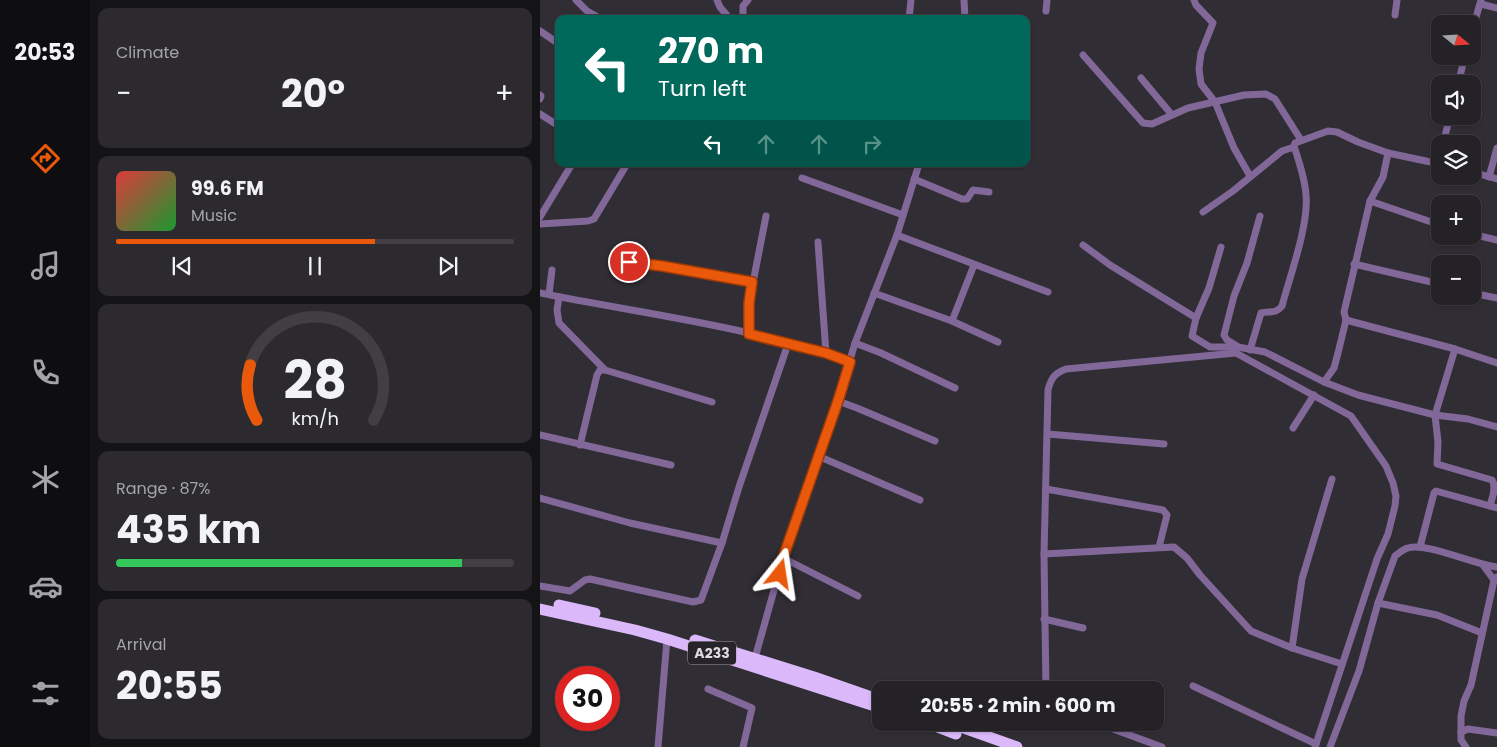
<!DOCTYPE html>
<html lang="en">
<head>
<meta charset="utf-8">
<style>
	body { margin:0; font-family:Poppins,sans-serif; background:#2c2a2f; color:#f1f3f6; height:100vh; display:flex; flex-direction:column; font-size:19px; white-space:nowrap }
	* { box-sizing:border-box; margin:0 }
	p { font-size:16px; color:#a3a4a7 }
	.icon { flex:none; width:28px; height:28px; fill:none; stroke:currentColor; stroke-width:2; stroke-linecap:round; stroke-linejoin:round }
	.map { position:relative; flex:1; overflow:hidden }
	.details { display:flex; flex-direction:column; gap:8px; padding:8px; background:#141315; width:450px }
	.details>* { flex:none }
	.banner { position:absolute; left:15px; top:15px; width:475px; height:152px; border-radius:10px; box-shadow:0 1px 4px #0004,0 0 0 1px #413f44; background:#00695c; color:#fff; overflow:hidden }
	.needle { width:32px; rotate:108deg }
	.tools { position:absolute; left:891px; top:15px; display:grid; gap:10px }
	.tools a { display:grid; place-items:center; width:50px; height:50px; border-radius:10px; background:#242227; box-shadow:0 1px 4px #0004,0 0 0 1px #413f44; font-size:25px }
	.speed { position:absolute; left:15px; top:666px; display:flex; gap:10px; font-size:25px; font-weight:700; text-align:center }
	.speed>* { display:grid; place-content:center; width:65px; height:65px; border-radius:50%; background:#242227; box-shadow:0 1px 4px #0004,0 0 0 1px #413f44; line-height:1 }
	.speed .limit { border:8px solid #d22; background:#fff; color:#111 }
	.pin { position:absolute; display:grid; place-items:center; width:42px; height:42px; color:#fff; margin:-21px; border:2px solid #fff; border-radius:50%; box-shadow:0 1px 5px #0007 }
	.me { position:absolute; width:55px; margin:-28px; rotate:15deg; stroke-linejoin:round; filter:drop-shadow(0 0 4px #0008) }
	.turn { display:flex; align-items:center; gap:18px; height:105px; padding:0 20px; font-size:22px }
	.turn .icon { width:65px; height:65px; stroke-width:2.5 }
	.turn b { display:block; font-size:35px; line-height:42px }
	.lanes { display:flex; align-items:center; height:48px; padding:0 20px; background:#0003; justify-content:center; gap:25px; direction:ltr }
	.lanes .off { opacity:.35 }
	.big { font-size:38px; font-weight:700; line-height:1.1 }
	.details .widget { flex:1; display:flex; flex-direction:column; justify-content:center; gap:8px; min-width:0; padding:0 18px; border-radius:10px; background:#2c2a2f }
	.details .dial { align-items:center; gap:0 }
	.dial svg { height:130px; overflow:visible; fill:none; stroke:#413f44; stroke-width:7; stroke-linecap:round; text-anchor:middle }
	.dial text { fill:#f1f3f6; stroke:none }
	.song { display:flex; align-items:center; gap:15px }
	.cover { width:60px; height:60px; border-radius:8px; background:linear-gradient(135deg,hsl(0 70% 55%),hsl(130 70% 35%)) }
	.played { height:5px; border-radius:2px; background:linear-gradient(90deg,#ea580c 65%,#413f44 65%) }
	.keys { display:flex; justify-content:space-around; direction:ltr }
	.heat { display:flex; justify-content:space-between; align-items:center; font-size:28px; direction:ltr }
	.charge { height:8px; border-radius:4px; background:linear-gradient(90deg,#34c759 87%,#413f44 0) }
	.trip { position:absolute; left:332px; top:681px; width:292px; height:50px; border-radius:10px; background:#242227; box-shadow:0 1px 4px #0004,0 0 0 1px #413f44; font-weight:700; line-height:50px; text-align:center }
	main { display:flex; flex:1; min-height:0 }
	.menu { display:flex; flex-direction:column; width:90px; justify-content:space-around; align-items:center; background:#0e0e10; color:#a3a4a7 }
	.menu .icon { width:35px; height:35px }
	.menu .on { color:#ea580c }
	.menu b { font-size:22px; color:#f1f3f6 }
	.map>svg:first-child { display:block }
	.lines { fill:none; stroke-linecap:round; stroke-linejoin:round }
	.minor { stroke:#826899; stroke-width:7 }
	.trunk { stroke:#dab8f9; stroke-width:11 }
	.route-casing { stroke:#983908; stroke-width:12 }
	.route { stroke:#ea580c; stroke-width:9 }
	.labels { text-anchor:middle; stroke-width:5; stroke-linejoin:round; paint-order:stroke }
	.shield { fill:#27232a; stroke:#a6a3a9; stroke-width:1 }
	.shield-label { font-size:14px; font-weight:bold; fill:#dddadf }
</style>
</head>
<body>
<main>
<nav class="menu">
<b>20:53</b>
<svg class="icon on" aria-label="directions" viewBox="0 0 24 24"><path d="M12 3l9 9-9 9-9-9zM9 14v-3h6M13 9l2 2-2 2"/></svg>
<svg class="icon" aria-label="music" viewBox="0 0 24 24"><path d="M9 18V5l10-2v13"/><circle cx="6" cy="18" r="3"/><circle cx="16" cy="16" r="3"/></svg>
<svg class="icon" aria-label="phone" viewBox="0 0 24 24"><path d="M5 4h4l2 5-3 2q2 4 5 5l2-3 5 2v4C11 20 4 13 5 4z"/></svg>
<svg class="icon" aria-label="climate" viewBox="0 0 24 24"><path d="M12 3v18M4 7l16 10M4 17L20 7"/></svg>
<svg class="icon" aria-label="car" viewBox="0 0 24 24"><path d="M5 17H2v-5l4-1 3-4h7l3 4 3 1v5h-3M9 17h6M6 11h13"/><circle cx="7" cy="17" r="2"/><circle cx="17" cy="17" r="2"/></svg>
<svg class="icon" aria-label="filters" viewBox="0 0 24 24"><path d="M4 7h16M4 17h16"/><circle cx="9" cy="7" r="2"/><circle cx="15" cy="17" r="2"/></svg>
</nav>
<section class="details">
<div class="widget"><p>Climate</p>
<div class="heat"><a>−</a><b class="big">20°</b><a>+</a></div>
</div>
<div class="widget">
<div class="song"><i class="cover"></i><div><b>99.6 FM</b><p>Music</p></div></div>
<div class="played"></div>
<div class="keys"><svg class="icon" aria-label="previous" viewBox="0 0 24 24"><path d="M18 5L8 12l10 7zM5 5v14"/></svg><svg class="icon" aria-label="pause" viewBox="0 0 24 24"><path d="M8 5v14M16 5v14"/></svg><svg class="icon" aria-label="next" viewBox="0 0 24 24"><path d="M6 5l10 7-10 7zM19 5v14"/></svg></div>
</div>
<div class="widget dial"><svg viewBox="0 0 100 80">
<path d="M14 69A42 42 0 1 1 86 69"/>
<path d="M14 69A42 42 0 0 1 10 35" stroke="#ea580c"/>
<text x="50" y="56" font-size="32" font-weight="700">28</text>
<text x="50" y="72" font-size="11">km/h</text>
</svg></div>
<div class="widget"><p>Range · 87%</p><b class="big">435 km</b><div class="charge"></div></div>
<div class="widget"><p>Arrival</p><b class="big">20:55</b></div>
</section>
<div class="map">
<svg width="957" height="747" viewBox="0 0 957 747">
	<rect width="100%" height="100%" fill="#302d34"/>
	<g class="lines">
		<g class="minor">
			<polyline points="36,0 47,11 61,19"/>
			<polyline points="177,0 180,7 190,19"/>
			<polyline points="424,0 425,19"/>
			<polyline points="654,0 656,5 673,23 661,53 659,69 661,84 675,102 694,148 710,176"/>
			<polyline points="941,4 957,8"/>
			<polyline points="506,11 507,0"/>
			<polyline points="855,15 857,0"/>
			<polyline points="203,19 203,6 208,0"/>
			<polyline points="369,19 371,0"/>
			<polyline points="0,31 19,44"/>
			<polyline points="932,31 941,0"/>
			<polyline points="543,55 603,123 612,124 648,108 704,95 726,94 735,99 761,140"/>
			<polyline points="601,78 632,115"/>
			<polyline points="918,84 925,56"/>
			<polyline points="0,95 1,96 0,99"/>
			<polyline points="0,114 19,126"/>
			<polyline points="903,144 910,116"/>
			<polyline points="932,172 957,179"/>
			<polyline points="949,177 957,148"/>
			<polyline points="262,178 363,215"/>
			<polyline points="374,179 422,199 427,199 433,190 449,192"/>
			<polyline points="830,201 900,225"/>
			<polyline points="663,212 693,191 742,151 754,147"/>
			<polyline points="0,217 32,164"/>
			<polyline points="0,224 48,221 54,219 87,164"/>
			<polyline points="932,234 957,240"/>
			<polyline points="357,235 508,292"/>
			<polyline points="278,242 286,353"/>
			<polyline points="543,245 570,265 656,318 652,336 670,347 698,347 725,352 784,382 818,395 895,415 928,419 957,427"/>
			<polyline points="75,260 104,263 212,282"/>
			<polyline points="814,264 900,284"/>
			<path d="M0,293C103,314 210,326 309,362"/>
			<polyline points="334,293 412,321 434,265"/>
			<polyline points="932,293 957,298"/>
			<polyline points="9,294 12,270"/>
			<polyline points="19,297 17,310 19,323 65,370 172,402"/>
			<polyline points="656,318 669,288 681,247"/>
			<polyline points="806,320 915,349 957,363"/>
			<polyline points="412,321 458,342"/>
			<polyline points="209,334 209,303 226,216"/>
			<polyline points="315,343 341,353 415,388"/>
			<polyline points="697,346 687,340 684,335 694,296 707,263 720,216"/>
			<path d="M915,349L895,415L898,442L897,464L952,480C957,487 952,498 950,506"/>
			<path d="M710,350L721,313C730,311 736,314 742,306C750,276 769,224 766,195C765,178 759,162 754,146L755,143L788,131L797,132L818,142L848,153L900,164"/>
			<polyline points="784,382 794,368 798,353 806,320 804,312 830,201 843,177 848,153"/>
			<polyline points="298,401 317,408 395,441"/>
			<polyline points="753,428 774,395"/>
			<polyline points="508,434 624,444"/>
			<polyline points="0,435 131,465"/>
			<polyline points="40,445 57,375 60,370 65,370"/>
			<polyline points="278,456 380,500"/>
			<polyline points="506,489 623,510 627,515 619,547"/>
			<polyline points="0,498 90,523 182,543"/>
			<polyline points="880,547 894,493 896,491 957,508"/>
			<polyline points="504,554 634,547 647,558 660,575 711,631 752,648 802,664"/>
			<polyline points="243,558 318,596"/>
			<polyline points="943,565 954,580"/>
			<polyline points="0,586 30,591 45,580 50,579 153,602 161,600 182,543 199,487 248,344"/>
			<polyline points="838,603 897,615 942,633"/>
			<polyline points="504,619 543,628"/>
			<polyline points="752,648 762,579 792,479"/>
			<polyline points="215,658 243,558 298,401 315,343 357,235 379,164"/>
			<polyline points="653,686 776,744"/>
			<polyline points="168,689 212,708 203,747"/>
			<path d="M506,690L504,554L508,390C511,378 515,373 526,369L696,353L811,416L846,466L853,483L856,496L855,506L848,534L837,559L775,747"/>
			<polyline points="554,722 622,747"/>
			<polyline points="921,732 928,729 957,733"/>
			<polyline points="118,747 127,639"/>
			<path d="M790,747L819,671L838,603L855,556C859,553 863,549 868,548C886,542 935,565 957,567"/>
			<polyline points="926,747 921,740 921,716 924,701 931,685 951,594 954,580 957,577"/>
		</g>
		<g class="trunk">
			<polyline points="19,605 55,613"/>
			<polyline points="0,609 95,630 127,639 341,708"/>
			<polyline points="155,640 274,677 337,699"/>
			<polyline points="385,722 416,734"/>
			<polyline points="407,722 477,747"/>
		</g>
	</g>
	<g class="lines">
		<g class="route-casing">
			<polyline id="route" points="89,262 122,266 212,282 209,303 209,334 286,353 310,362 298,401 243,558 240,574"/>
		</g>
		<use href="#route" class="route"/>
	</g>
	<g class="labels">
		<rect class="shield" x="148" y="641.5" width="48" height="23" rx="4"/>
		<g class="shield-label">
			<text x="172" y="658">A233</text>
		</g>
	</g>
</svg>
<div class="tools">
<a><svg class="needle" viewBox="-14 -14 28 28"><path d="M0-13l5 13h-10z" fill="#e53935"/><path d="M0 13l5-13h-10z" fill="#a3a4a7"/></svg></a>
<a><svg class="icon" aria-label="sound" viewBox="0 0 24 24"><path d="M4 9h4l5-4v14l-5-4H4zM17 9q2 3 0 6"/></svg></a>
<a><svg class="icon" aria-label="layers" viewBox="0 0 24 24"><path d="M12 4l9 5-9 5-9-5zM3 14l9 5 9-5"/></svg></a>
<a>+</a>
<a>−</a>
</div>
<div class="speed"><div class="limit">30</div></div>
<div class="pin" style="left:89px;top:262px;background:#d93025"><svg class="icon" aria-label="arrive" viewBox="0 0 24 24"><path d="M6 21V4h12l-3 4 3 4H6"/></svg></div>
<svg class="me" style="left:240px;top:574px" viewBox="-20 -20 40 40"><path d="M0-17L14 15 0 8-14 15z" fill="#ea580c" stroke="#fff" stroke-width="4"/></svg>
<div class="trip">20:55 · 2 min · 600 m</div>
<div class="banner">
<div class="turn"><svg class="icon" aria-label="left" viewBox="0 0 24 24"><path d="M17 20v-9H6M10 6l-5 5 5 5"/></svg><div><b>270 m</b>Turn left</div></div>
<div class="lanes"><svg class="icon" aria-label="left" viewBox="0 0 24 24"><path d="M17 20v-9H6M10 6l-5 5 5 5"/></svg><svg class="icon off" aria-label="ahead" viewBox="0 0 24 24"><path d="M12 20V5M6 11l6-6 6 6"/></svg><svg class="icon off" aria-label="ahead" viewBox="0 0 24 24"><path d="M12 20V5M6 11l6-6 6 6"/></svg><svg class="icon off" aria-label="right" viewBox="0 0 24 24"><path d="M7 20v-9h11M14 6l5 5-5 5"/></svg></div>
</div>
</div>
</main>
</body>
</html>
